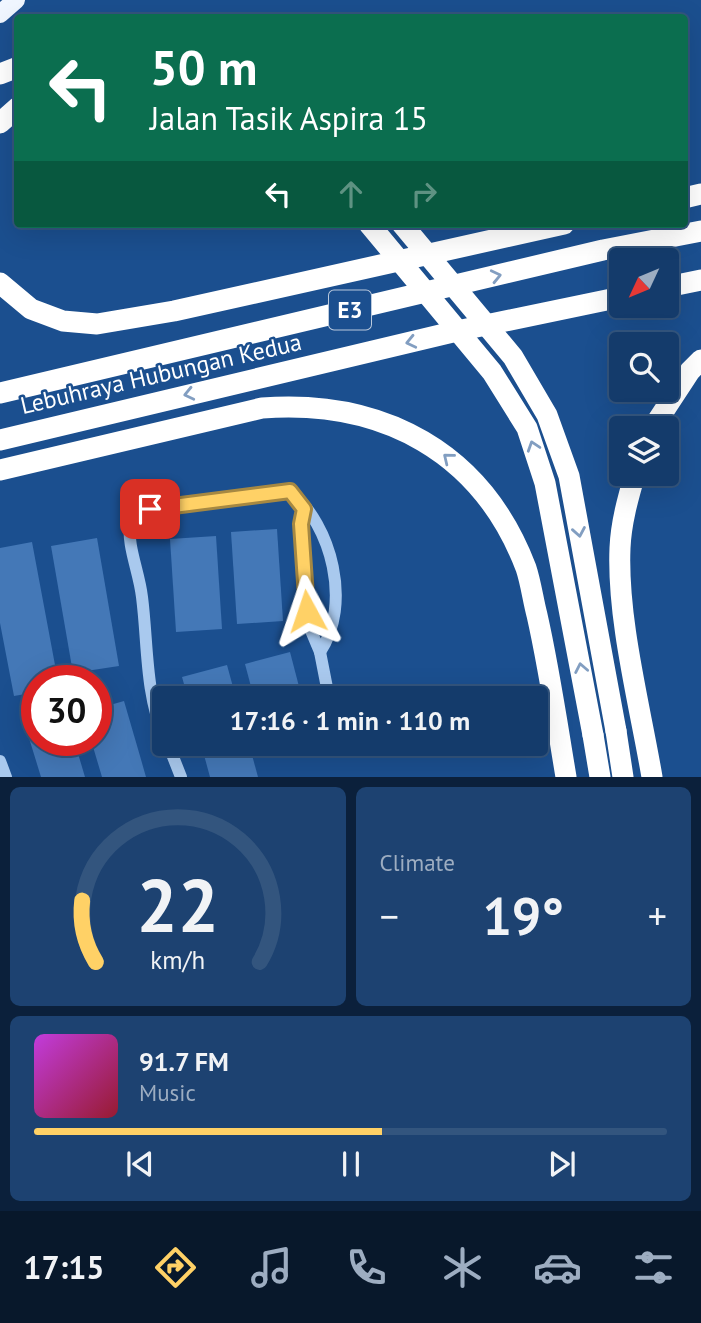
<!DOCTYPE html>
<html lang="en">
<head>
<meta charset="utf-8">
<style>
	body { margin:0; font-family:"PT Sans",sans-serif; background:#1d4271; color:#f1f3f6; height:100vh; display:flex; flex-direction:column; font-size:26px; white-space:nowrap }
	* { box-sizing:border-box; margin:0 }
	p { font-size:23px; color:#9dadc1 }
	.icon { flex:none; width:38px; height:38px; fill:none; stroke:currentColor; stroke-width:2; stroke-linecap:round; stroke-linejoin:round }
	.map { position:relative; height:777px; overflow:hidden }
	.side { display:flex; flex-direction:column; gap:10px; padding:10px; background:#0b203b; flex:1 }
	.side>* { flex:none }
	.hud { position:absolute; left:14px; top:14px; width:674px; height:214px; border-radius:7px; box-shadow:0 7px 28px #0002,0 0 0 2px #33557e; background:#0b6e4f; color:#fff; overflow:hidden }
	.needle { width:46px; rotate:226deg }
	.tools { position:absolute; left:609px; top:248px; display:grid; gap:14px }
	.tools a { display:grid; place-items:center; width:70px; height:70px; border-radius:7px; background:#143b6b; box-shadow:0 7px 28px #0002,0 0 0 2px #33557e; font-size:35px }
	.speed { position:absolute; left:21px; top:665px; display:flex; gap:14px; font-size:35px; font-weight:700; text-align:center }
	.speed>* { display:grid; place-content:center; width:91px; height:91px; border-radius:50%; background:#143b6b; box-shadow:0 7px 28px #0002,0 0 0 2px #33557e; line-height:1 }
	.speed .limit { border:10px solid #d22; background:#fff; color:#111 }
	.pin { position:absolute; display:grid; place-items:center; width:60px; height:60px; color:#fff; margin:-30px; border-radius:14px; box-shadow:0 4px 10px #0006 }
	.me { position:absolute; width:77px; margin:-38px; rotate:355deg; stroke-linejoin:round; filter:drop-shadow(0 0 5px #0008) }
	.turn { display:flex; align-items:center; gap:24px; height:147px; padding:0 21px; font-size:32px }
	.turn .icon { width:91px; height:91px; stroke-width:2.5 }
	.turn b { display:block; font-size:49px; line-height:60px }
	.lanes { display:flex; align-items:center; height:66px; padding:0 21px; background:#0003; justify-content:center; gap:35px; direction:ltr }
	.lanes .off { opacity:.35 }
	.big { font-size:52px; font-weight:600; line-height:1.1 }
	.side .widget { flex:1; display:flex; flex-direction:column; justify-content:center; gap:10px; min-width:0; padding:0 24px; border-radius:10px; background:#1d4271 }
	.side .dial { align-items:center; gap:0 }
	.dial svg { height:182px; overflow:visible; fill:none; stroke:#33557e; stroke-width:7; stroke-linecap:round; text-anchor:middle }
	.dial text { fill:#f1f3f6; stroke:none }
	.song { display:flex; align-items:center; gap:21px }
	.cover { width:84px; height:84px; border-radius:10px; background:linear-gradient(135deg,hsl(290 70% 55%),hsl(350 70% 35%)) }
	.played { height:7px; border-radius:4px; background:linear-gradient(90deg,#ffd166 55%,#33557e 55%) }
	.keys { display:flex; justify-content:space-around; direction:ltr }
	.heat { display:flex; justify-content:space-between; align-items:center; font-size:38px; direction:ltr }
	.side .tiles { flex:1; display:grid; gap:10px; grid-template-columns:1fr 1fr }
	.widget:last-child { grid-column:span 2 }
	.trip { position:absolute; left:152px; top:686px; width:396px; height:70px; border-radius:7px; background:#143b6b; box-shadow:0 7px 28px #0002,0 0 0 2px #33557e; font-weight:600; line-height:70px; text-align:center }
	.tab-bar { display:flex; height:112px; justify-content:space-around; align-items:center; background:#08182b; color:#9dadc1 }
	.tab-bar .icon { width:49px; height:49px }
	.tab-bar .current { color:#ffd166 }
	.tab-bar b { font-size:32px; color:#f1f3f6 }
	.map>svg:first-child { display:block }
	.building { fill:#4478b7 }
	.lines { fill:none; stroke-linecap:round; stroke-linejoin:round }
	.minor { stroke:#a9c9ee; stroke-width:12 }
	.major { stroke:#f0f6ff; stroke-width:18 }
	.highway { stroke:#fff; stroke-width:21 }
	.highway-bridge { stroke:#fff; stroke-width:21 }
	.oneway { stroke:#829ec1 }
	.route-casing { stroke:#a68842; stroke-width:18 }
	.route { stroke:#ffd166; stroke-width:12 }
	.labels { text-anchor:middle; stroke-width:5; stroke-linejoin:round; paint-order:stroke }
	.shield { fill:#1b4f8f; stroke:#bbcadd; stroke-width:2 }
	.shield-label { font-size:23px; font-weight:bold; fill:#fff }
	.street-label { font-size:24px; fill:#fff; stroke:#1b4f8f }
</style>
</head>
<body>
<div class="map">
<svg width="701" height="777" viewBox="0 0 701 777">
	<rect width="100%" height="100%" fill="#1b4f8f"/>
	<g class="building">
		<polygon points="277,529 283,621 237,624 231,532"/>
		<polygon points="216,536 222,629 176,632 170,539"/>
		<polygon points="97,538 119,666 73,673 51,546"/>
		<polygon points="32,542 58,681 37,681 37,692 14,696 0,623 0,548"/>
		<polygon points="290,652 302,698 254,698 245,664"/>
		<polygon points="227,665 236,698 188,698 182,677"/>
		<polygon points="124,701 140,756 146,777 102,777 91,740 96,740 96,709"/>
		<polygon points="37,722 37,740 74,740 85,777 41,777 25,725"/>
		<polygon points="201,744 249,744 258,777 210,777"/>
		<polygon points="267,744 303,744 303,745 269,754"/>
	</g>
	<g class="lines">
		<g class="minor">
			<polyline points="320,652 329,698"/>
			<path d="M164,737C145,692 148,644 142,597C139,571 127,547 130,522L150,509L290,491C332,525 352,605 320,652L309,626L301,524L304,508"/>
			<polyline points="168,744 181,777"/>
			<polyline points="0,761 6,777"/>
		</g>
		<polyline class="major" points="0,14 16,0"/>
		<g class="highway">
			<polyline points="0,74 18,67"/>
			<polyline points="0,123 18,107"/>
			<polyline points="684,198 701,194"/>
			<polyline points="0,283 31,309 63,321 97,324 174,311 564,224"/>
			<polyline points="667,287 701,280"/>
			<polyline points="0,393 603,250 701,231"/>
			<polyline points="652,429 690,371 701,360"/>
			<polyline points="0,440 457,331 621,297"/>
			<path d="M0,470L262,408C383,399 482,452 526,568C531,583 533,600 537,615C549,668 557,723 566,777"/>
			<path d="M635,474C628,498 621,523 620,548C617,619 640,706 652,777"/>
			<polyline points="616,731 623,777"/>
			<polyline points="593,735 600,777"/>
		</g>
		<g class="highway-bridge">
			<polyline points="369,224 492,372 527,428 545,483 593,735"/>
			<polyline points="402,224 513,357 547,415 569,476 616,731"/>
		</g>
	</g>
	<defs><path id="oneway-chevron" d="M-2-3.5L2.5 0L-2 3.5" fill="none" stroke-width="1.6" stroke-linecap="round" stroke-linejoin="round" transform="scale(1.75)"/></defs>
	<g class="oneway">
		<use href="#oneway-chevron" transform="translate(496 276) rotate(-13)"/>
		<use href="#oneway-chevron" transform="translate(411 342) rotate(167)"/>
		<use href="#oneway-chevron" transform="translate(189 394) rotate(167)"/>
		<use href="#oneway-chevron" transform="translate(533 446) rotate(-108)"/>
		<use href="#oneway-chevron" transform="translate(448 458) rotate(-141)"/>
		<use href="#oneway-chevron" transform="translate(579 532) rotate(80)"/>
		<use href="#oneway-chevron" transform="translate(581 668) rotate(-101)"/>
	</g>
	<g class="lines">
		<g class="route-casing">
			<polyline id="route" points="150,509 290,491 304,509 301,524 307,611"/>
		</g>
		<use href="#route" class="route"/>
	</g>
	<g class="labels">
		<rect class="shield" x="329" y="290.5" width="42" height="39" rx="5"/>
		<g class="shield-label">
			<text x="350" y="318">E3</text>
		</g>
		<g class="street-label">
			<text transform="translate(161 374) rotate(-13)" y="8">Lebuhraya Hubungan Kedua</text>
		</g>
	</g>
</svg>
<div class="tools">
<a><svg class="needle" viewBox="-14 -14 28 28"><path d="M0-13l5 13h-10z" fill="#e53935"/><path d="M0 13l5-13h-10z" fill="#9dadc1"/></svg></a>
<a><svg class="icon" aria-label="search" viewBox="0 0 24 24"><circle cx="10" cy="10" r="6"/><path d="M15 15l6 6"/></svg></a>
<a><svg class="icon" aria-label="layers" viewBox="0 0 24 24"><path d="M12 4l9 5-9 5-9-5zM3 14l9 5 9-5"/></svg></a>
</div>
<div class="speed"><div class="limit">30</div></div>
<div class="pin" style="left:150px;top:509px;background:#d93025"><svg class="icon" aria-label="arrive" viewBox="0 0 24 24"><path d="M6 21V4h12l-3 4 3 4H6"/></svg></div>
<svg class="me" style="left:307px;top:611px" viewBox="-20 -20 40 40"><path d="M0-17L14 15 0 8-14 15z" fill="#ffd166" stroke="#fff" stroke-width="4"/></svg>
<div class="trip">17:16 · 1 min · 110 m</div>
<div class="hud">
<div class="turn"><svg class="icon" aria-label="left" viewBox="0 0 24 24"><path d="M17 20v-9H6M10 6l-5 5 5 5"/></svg><div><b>50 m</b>Jalan Tasik Aspira 15</div></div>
<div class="lanes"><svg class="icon" aria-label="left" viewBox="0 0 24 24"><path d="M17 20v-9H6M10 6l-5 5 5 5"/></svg><svg class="icon off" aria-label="ahead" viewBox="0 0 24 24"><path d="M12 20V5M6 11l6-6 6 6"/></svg><svg class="icon off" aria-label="right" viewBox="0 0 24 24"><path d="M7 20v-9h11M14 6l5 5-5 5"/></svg></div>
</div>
</div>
<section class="side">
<div class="tiles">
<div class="widget dial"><svg viewBox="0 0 100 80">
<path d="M14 69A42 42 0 1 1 86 69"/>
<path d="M14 69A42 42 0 0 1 8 42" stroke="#ffd166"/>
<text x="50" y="56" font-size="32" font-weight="700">22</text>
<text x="50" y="72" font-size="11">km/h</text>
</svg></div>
<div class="widget"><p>Climate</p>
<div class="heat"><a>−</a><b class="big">19°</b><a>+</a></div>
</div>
<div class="widget">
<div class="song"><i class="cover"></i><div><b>91.7 FM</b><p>Music</p></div></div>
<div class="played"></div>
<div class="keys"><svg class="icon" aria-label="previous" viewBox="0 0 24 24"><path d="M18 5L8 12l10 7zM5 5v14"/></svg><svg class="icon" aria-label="pause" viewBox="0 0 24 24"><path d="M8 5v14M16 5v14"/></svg><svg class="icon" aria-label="next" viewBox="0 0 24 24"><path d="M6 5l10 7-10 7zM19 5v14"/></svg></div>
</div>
</div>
</section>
<nav class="tab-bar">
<b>17:15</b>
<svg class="icon current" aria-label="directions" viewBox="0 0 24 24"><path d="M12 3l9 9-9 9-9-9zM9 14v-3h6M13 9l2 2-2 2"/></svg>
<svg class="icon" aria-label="music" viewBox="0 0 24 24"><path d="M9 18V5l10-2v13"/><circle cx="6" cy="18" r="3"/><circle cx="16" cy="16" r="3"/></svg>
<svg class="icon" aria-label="phone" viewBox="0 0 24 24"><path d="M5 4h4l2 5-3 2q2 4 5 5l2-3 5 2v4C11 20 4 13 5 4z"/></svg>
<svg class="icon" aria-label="climate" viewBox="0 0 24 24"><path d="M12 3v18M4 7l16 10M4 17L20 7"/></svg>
<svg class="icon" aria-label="car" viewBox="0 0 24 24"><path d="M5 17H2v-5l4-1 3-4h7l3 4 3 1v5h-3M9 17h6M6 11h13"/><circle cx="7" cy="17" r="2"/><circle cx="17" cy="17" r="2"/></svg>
<svg class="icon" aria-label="filters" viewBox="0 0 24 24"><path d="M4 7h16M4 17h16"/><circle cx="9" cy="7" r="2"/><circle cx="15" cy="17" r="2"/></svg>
</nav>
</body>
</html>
